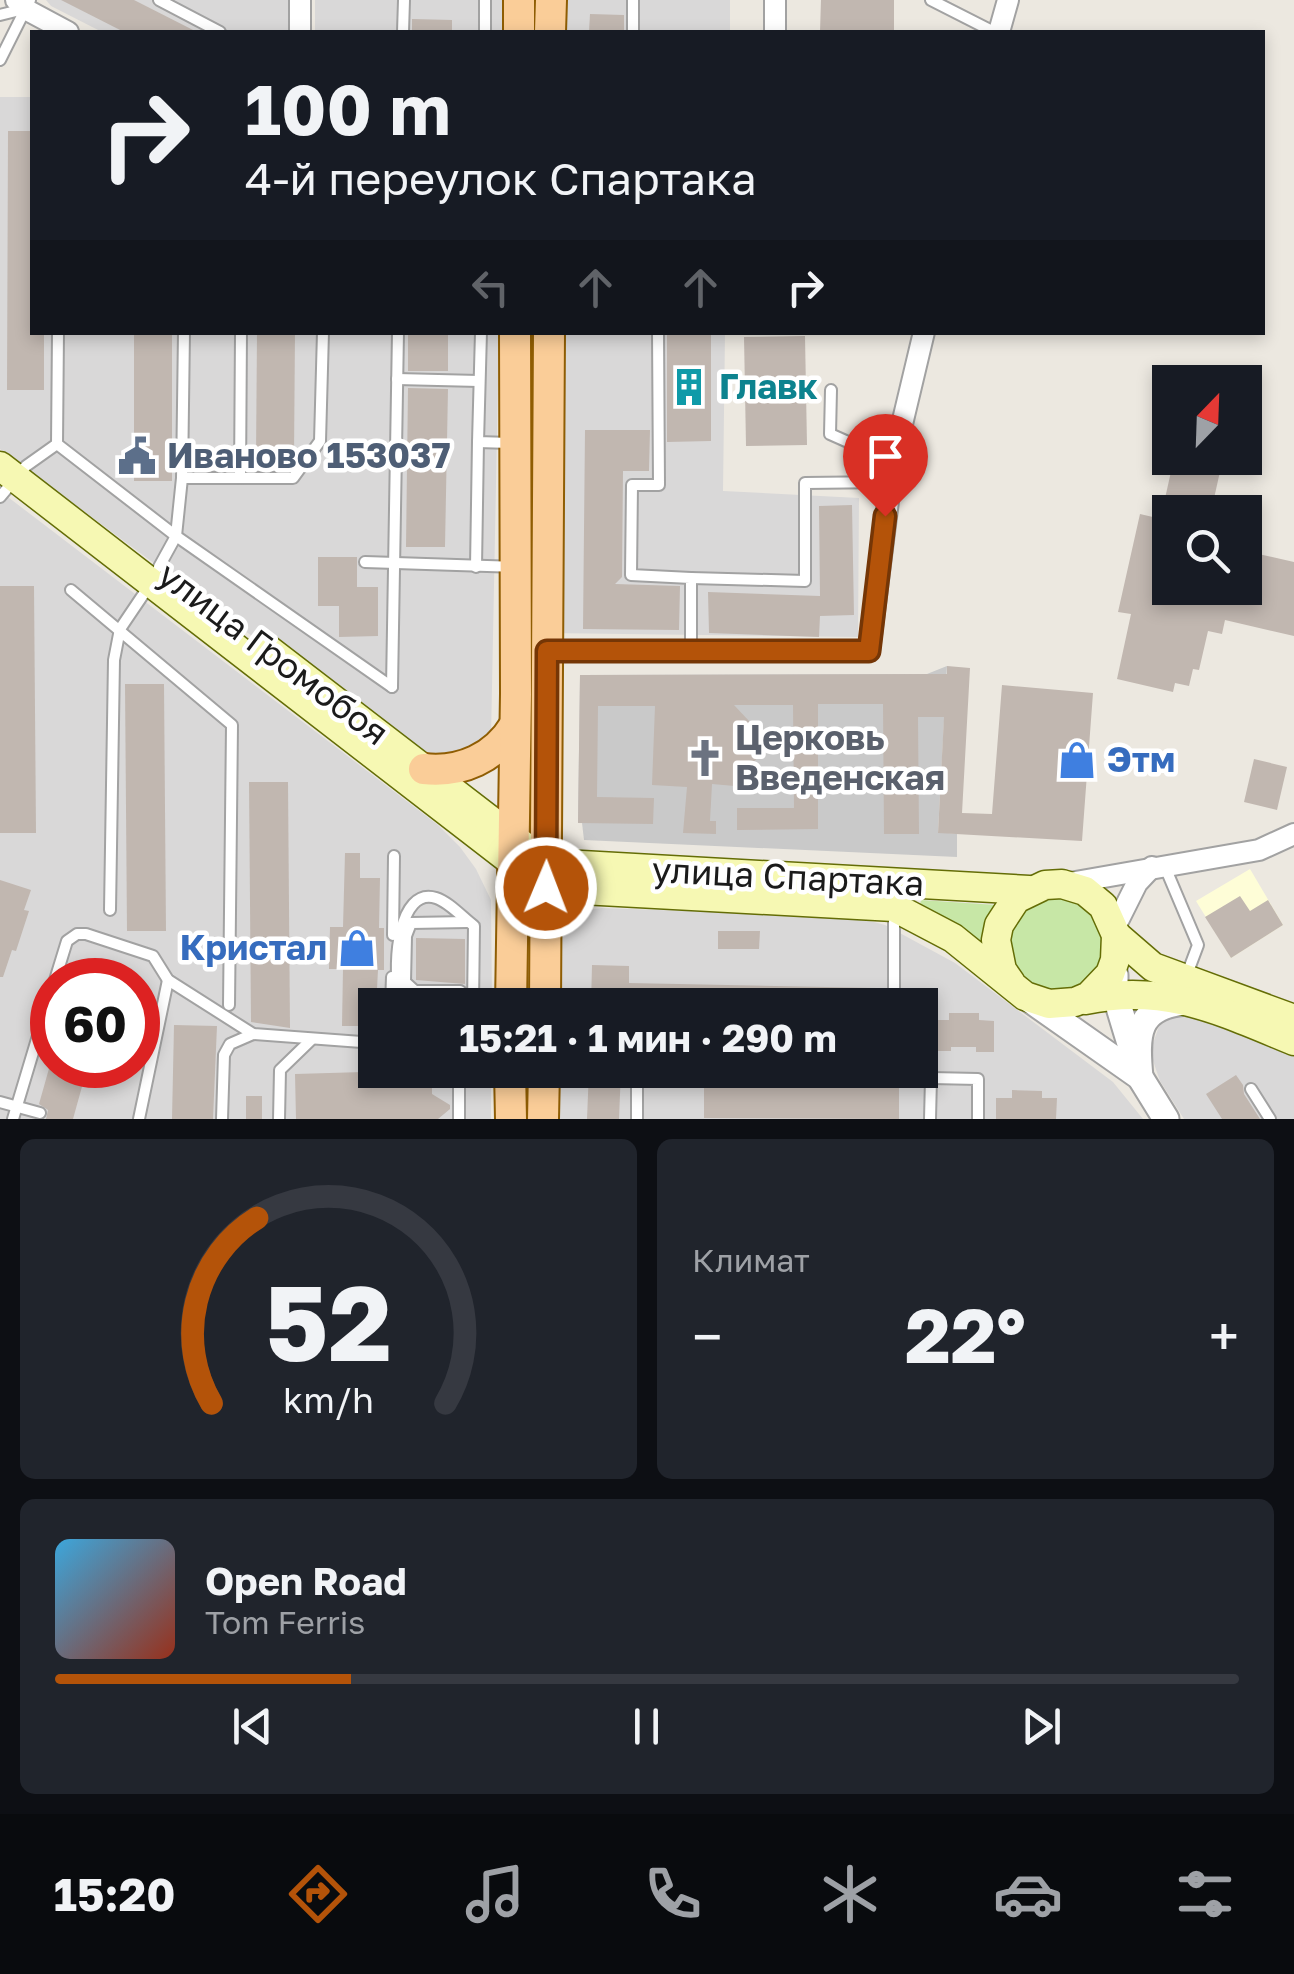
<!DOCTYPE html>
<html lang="ru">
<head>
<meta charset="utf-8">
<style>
	body { margin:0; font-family:"Golos Text",sans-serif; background:#20242c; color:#f1f3f6; height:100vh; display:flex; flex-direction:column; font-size:38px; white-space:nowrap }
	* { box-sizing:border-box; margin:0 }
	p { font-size:32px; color:#9ea1a6 }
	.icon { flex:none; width:55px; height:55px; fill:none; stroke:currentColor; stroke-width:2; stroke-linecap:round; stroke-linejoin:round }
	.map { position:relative; height:1119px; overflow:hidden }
	.details { display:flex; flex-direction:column; gap:20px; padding:20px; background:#0d0f14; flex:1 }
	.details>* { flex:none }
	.hud { position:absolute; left:30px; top:30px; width:1235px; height:305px; border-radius:0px; box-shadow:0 5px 15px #0003; background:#171b24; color:#f1f3f6; overflow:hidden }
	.needle { width:65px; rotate:23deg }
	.fabs { position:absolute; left:1152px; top:365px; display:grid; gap:20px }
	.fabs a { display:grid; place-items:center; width:110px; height:110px; border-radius:0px; background:#171b24; box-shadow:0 5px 15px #0003; font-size:50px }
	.speed { position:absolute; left:30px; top:958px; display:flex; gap:20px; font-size:50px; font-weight:700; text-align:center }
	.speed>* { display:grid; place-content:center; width:130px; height:130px; border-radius:50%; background:#171b24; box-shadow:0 5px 15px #0003; line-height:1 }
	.speed .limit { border:15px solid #d22; background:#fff; color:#111 }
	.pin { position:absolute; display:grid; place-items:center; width:85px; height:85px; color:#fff; margin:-102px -42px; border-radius:50% 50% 50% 0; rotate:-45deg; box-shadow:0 0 10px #0007 }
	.pin .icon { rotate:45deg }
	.me { position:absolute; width:110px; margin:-55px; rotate:1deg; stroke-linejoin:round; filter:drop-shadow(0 0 8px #0008) }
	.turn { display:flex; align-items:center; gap:35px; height:210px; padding:0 50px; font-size:45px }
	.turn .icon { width:130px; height:130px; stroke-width:2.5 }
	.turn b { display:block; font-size:70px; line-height:85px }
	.lanes { display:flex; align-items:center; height:95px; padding:0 50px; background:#0003; justify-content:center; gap:50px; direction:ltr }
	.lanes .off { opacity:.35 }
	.big { font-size:75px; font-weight:700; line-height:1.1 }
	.details .card { flex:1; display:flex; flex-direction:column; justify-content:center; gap:15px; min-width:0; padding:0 35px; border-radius:15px; background:#20242c }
	.details .dial { align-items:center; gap:0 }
	.dial svg { height:260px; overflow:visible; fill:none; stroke:#363941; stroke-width:7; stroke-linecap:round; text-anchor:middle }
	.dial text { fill:#f1f3f6; stroke:none }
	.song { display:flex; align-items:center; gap:30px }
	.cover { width:120px; height:120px; border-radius:15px; background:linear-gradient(135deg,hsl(200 70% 55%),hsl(10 70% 35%)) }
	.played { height:10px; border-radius:5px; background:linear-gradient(90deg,#b45309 25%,#363941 25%) }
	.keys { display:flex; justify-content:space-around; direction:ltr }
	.heat { display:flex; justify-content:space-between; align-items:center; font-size:55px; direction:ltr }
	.details .tiles { flex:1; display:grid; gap:20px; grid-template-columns:1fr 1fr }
	.card:last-child { grid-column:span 2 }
	.trip { position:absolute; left:358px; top:988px; width:580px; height:100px; border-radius:0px; background:#171b24; box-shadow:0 5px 15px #0003; font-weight:700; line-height:100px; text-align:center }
	.menu { display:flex; height:160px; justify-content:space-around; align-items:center; background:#090b0e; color:#9ea1a6 }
	.menu .icon { width:70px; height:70px }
	.menu .current { color:#b45309 }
	.menu b { font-size:45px; color:#f1f3f6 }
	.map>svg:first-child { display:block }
	.residential { fill:#d9d8d8; fill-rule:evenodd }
	.education { fill:#fefdd7 }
	.religious { fill:#c9c9c9 }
	.grass { fill:#c7e7a6 }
	.building { fill:#c1b7b0 }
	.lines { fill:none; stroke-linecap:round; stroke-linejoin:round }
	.service-casing { stroke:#a2a2a2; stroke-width:14 }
	.minor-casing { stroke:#a2a2a2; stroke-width:24 }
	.tertiary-casing { stroke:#a2a2a2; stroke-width:29 }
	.secondary-casing { stroke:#646d06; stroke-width:31 }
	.primary-casing { stroke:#8f5d03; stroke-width:34 }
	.service { stroke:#fff; stroke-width:10 }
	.minor { stroke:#fff; stroke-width:20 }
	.tertiary { stroke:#fff; stroke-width:25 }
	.secondary { stroke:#f6f8b3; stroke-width:28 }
	.primary { stroke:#facd98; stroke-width:30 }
	.route-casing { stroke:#753606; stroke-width:25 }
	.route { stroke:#b45309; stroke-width:18 }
	.labels { text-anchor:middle; stroke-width:9; stroke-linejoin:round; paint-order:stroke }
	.culture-label { font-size:35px; font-weight:bold; fill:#0d838f; stroke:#fff; text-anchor:start }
	.service-label { font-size:35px; font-weight:bold; fill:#4e5e75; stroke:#fff; text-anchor:start }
	.street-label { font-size:35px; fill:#1b1b1b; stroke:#fff }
	.worship-label { font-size:35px; font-weight:bold; fill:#5b616d; stroke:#fff; text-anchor:start }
	.shop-label { font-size:35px; font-weight:bold; fill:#366cbe; stroke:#fff; text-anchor:start }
</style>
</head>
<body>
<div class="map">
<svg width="1294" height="1119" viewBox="0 0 1294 1119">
	<rect width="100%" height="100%" fill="#ece8e0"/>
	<g class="residential">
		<polygon points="46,0 293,0 293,32 102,32 51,6"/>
		<rect x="315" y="0" width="189" height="32"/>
		<rect x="550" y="0" width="180" height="32"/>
		<polygon points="0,97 32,97 32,332 499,333 491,737 454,759 415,757 0,449"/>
		<polygon points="548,333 725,333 723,491 859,498 858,637 545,633"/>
		<path d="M0,491L438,825L460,847L476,869L491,900L492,1005H375V1070H491V1119H0ZM52,980H138V1065H52Z"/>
		<polygon points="602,908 855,917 885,925 955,963 1113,1082 1143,1119 553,1119 553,1070 920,1070 920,1005 553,1005 559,926 580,911"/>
		<polygon points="1179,1013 1194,1014 1294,1053 1294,1119 1184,1119 1160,1081 1150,1052 1159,1026"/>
	</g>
	<polygon class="education" points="1250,869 1283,925 1231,958 1196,901"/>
	<polygon class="religious" points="947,666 938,832 957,834 957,857 584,840 582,823 578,823 580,675 927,674"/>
	<g class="grass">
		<circle cx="1057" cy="944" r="46"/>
		<polygon points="921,900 996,905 984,946 919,910"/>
	</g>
	<g class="building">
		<polygon points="61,0 134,0 197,32 124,32"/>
		<polygon points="821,0 894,0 894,32 820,31"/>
		<polygon points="590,14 624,15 624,32 589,32"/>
		<polygon points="412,19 452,20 452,32 412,32"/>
		<polygon points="8,131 32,131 32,332 44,332 44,390 7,390"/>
		<rect x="134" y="332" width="38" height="149"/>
		<polygon points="257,332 295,332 294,457 256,457"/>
		<rect x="408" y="332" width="40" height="39"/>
		<polygon points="667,332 711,332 711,441 667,442"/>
		<polygon points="805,336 807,445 746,446 744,337"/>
		<polygon points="408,388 448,389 445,547 406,547"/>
		<polygon points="585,430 650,430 649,471 623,471 622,577 615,584 680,586 679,630 583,629"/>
		<polygon points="1174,458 1223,458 1211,512 1162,512"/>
		<polygon points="852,505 854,615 820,616 819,637 709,633 708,592 820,596 819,506"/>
		<polygon points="1140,514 1170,521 1170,588 1245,588 1245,551 1294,562 1294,636 1225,620 1222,634 1208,631 1199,670 1193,669 1189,686 1175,683 1173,692 1117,679 1131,614 1118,612"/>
		<polygon points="318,557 357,557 357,587 378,587 378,636 339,637 339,606 318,606"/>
		<polygon points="0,586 34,586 36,833 0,833"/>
		<polygon points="947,666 970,668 962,813 992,814 1002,685 1093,693 1082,841 938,833 944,717 918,717 919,834 884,834 883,704 818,704 818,829 737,830 737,808 794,808 793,705 734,705 750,722 749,733 760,744 761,754 750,766 751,778 746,787 712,784 710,821 716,821 716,834 683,833 687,787 652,785 655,706 598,706 597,797 654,798 653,824 578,823 580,675 947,674"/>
		<polygon points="125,684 164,684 166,931 127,931"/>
		<polygon points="1254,759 1287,767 1277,810 1244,802"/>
		<polygon points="249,782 288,782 290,1028 251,1022"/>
		<polygon points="345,853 360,853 360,878 380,878 379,928 384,928 384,970 378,970 375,1026 342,1026 343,969 329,969 330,927 343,927"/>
		<polygon points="0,880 31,890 24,910 29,911 16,951 12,950 3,977 0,977"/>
		<polygon points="1240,896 1250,911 1268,900 1283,925 1231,958 1205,917"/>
		<polygon points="718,931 760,931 759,949 718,949"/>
		<polygon points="416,938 465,939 465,984 416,980"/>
		<polygon points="592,965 629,966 629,983 877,988 876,1005 591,1005"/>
		<polygon points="949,1013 979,1013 979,1020 994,1021 994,1052 976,1052 976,1047 951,1047 951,1051 933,1051 934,1020 949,1020"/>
		<polygon points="174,1025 217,1026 213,1119 172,1119"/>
		<polygon points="50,1065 88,1065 73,1119 46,1119 48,1110 39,1104"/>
		<polygon points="432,1070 432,1094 450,1105 450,1109 438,1119 296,1119 295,1074"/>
		<polygon points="589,1070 621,1070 619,1119 587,1119"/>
		<polygon points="1236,1075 1243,1085 1244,1094 1260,1119 1222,1119 1206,1094"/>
		<polygon points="704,1079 899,1082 899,1119 704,1118"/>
		<polygon points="1012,1090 1042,1091 1042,1098 1057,1098 1056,1119 996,1119 996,1098 1012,1098"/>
		<rect x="246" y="1096" width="16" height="23"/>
	</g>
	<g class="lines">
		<g class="service-casing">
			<g id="service">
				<polyline points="159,0 220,32"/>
				<polyline points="931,0 994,32"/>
				<polyline points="0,15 24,9"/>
				<polyline points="403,32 404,0"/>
				<polyline points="485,32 485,0"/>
				<polyline points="633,32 633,0"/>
				<polyline points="0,60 30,0"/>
				<polyline points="481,332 478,442 512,443"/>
				<polyline points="658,332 659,485 632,485 631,575 691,578 691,650"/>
				<polyline points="397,379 479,381"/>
				<polyline points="831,390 830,434 893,462"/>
				<polyline points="57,444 176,536 392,687"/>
				<polyline points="57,444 58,332"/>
				<polyline points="182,478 293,478 320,441 323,332"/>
				<polyline points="240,478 241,332"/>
				<polyline points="0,497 26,466 57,444"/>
				<polyline points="365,562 514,567"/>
				<polyline points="159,567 176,536 182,478 184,332"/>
				<polyline points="476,567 478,442"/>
				<polyline points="691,578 805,581 805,483 889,482"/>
				<polyline points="71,590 232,725 229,1005"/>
				<polyline points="392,687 398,332"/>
				<polyline points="1165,867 1198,945 1186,977"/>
				<polyline points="110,910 114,660 120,629 149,586"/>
				<polyline points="894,911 894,1005"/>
				<polyline points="468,922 411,923 406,936 405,982 415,991 460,991 469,998"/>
				<polyline points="393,935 394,856"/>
				<polyline points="55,980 67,941 77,934 86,934 153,956 168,980 253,1034 375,1043"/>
				<polyline points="391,1005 392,977"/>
				<path d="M473,1005L474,926C463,918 449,902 436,898C398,886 393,967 399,988L412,998L473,1001"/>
				<polyline points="920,1066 931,1078 930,1119"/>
				<polyline points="931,1078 978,1079 978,1119"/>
				<polyline points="1251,1089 1270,1119"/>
				<polyline points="0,1102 40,1113"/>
				<polyline points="13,1119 52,989"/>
				<polyline points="139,1119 168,980"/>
				<polyline points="222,1119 224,1055 230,1044 253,1034"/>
				<polyline points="279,1119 280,1070 311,1040"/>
				<polyline points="459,1119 459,1070"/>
				<polyline points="637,1119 637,1070"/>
			</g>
		</g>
		<g class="minor-casing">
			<g id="minor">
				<polyline points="16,0 25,9 68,32"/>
				<polyline points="300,0 300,32"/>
				<polyline points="775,0 775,32"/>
				<polyline points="999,32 1008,0"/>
				<polyline points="547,651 869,651 893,462 924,332"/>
				<polyline points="1064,884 1259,850 1294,834"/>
				<polyline points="1115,927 1137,883 1152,867"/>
			</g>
		</g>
		<g class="tertiary-casing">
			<g id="tertiary">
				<polyline points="1115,975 1115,994 1134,1057"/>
				<polyline points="1029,999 1140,1077 1166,1119"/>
				<path d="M1140,1077C1136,1035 1136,1006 1186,1002"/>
			</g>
		</g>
		<g class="secondary-casing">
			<g id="secondary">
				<polyline points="0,466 546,888 894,907 953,938 1025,996 1049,1004 1075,1002 1089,996 1110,974 1115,960 1116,935 1103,906 1085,891 1062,884 1045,885 1016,899 999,925 996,940 1002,970 1011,983"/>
				<polyline points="265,647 546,863 1029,890"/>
				<polyline points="1116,935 1153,967 1294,1019"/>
				<path d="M1085,1000C1166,983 1221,1011 1294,1041"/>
			</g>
		</g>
		<g class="primary-casing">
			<g id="primary">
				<polyline points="519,32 519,0"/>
				<polyline points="550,32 551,0"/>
				<path d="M424,769C461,773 495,758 515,725"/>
				<polyline points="511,1005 516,694 515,332"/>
				<polyline points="545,1005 549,332"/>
				<polyline points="510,1070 511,1119"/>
				<polyline points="543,1119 544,1070"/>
			</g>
		</g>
		<use href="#service" class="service"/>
		<use href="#minor" class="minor"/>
		<use href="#tertiary" class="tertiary"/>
		<use href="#secondary" class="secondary"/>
		<use href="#primary" class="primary"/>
	</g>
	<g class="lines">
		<g class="route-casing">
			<polyline id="route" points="546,888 547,651 869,651 885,516"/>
		</g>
		<use href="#route" class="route"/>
	</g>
	<defs>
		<g id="building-bare" transform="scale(3)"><path d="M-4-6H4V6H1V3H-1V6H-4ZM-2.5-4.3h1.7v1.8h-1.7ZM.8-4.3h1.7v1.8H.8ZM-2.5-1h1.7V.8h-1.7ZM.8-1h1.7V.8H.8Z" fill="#0f9aa8" stroke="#fff" stroke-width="2.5" paint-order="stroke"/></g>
		<g id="civic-bare" transform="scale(3)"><path d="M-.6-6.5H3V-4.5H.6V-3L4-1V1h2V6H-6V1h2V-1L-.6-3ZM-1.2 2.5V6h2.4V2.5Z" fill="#5c6f8a" stroke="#fff" stroke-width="2.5" paint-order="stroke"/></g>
		<g id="church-bare" transform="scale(3)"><path d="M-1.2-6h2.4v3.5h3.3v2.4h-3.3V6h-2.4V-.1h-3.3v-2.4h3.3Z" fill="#6b7280" stroke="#fff" stroke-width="2.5" paint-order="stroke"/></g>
		<g id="shop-bare" transform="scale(3)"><path d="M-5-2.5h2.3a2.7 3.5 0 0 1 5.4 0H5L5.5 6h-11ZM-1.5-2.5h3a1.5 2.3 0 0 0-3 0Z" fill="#3f7fe0" stroke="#fff" stroke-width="2.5" paint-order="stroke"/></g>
	</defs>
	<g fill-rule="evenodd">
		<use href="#building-bare" x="689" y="387"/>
		<use href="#civic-bare" x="137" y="456"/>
		<use href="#church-bare" x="705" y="758"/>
		<use href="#shop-bare" x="1077" y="760"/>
		<use href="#shop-bare" x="357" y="948"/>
	</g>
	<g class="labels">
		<g class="culture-label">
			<text x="719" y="399">Главк</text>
		</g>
		<g class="service-label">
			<text x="167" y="468">Иваново 153037</text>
		</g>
		<g class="street-label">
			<text transform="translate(273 654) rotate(37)" y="12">улица Громобоя</text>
			<text transform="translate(788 877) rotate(3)" y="12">улица Спартака</text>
		</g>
		<g class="worship-label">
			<text x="735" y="750">Церковь<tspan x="735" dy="40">Введенская</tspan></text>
		</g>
		<g class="shop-label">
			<text x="1107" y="772">Этм</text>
			<text x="327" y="960" text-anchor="end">Кристал</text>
		</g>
	</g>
</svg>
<div class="fabs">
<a><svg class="needle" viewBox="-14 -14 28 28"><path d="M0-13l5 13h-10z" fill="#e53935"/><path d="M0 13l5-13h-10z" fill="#9ea1a6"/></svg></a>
<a><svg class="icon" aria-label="search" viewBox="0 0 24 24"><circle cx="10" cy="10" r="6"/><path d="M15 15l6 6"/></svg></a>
</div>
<div class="speed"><div class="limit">60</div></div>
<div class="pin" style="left:885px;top:516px;background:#d93025"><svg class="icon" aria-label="arrive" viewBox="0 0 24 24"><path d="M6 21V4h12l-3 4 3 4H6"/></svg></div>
<svg class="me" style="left:546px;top:888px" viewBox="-20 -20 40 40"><circle r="17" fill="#b45309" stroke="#fff" stroke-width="3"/><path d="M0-11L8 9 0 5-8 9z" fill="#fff"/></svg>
<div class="trip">15:21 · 1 мин · 290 m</div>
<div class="hud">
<div class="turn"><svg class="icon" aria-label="right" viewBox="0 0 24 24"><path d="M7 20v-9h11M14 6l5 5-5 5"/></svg><div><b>100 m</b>4-й переулок Спартака</div></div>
<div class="lanes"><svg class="icon off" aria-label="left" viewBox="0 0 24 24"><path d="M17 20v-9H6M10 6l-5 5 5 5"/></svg><svg class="icon off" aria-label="ahead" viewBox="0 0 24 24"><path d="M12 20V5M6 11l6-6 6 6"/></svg><svg class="icon off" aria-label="ahead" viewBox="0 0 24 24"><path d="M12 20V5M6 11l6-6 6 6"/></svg><svg class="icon" aria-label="right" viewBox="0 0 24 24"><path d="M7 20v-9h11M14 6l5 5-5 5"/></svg></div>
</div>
</div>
<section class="details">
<div class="tiles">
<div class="card dial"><svg viewBox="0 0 100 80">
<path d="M14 69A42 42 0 1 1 86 69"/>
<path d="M14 69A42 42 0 0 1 28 12" stroke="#b45309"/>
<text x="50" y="56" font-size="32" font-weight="700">52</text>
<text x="50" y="72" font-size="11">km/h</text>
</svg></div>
<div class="card"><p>Климат</p>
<div class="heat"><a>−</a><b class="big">22°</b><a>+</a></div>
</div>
<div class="card">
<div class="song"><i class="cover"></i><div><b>Open Road</b><p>Tom Ferris</p></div></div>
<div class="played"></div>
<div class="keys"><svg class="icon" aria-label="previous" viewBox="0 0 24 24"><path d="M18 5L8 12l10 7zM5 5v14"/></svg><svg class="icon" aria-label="pause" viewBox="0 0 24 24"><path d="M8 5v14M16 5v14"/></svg><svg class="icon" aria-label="next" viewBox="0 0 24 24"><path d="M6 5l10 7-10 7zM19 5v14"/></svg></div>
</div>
</div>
</section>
<nav class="menu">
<b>15:20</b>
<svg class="icon current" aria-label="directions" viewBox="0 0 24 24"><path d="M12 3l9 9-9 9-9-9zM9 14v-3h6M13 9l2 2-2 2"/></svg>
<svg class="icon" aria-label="music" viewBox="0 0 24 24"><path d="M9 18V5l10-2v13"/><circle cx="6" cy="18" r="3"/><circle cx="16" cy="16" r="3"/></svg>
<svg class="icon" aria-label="phone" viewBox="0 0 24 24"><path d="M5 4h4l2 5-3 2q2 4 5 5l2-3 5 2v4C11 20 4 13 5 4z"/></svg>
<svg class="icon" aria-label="climate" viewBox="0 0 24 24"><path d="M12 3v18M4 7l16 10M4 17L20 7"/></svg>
<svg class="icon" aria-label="car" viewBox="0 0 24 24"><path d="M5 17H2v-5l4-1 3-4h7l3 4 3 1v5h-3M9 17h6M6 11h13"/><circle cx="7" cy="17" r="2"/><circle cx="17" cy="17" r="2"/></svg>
<svg class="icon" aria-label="filters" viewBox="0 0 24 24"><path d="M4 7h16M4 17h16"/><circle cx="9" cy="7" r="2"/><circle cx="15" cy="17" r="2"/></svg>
</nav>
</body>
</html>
